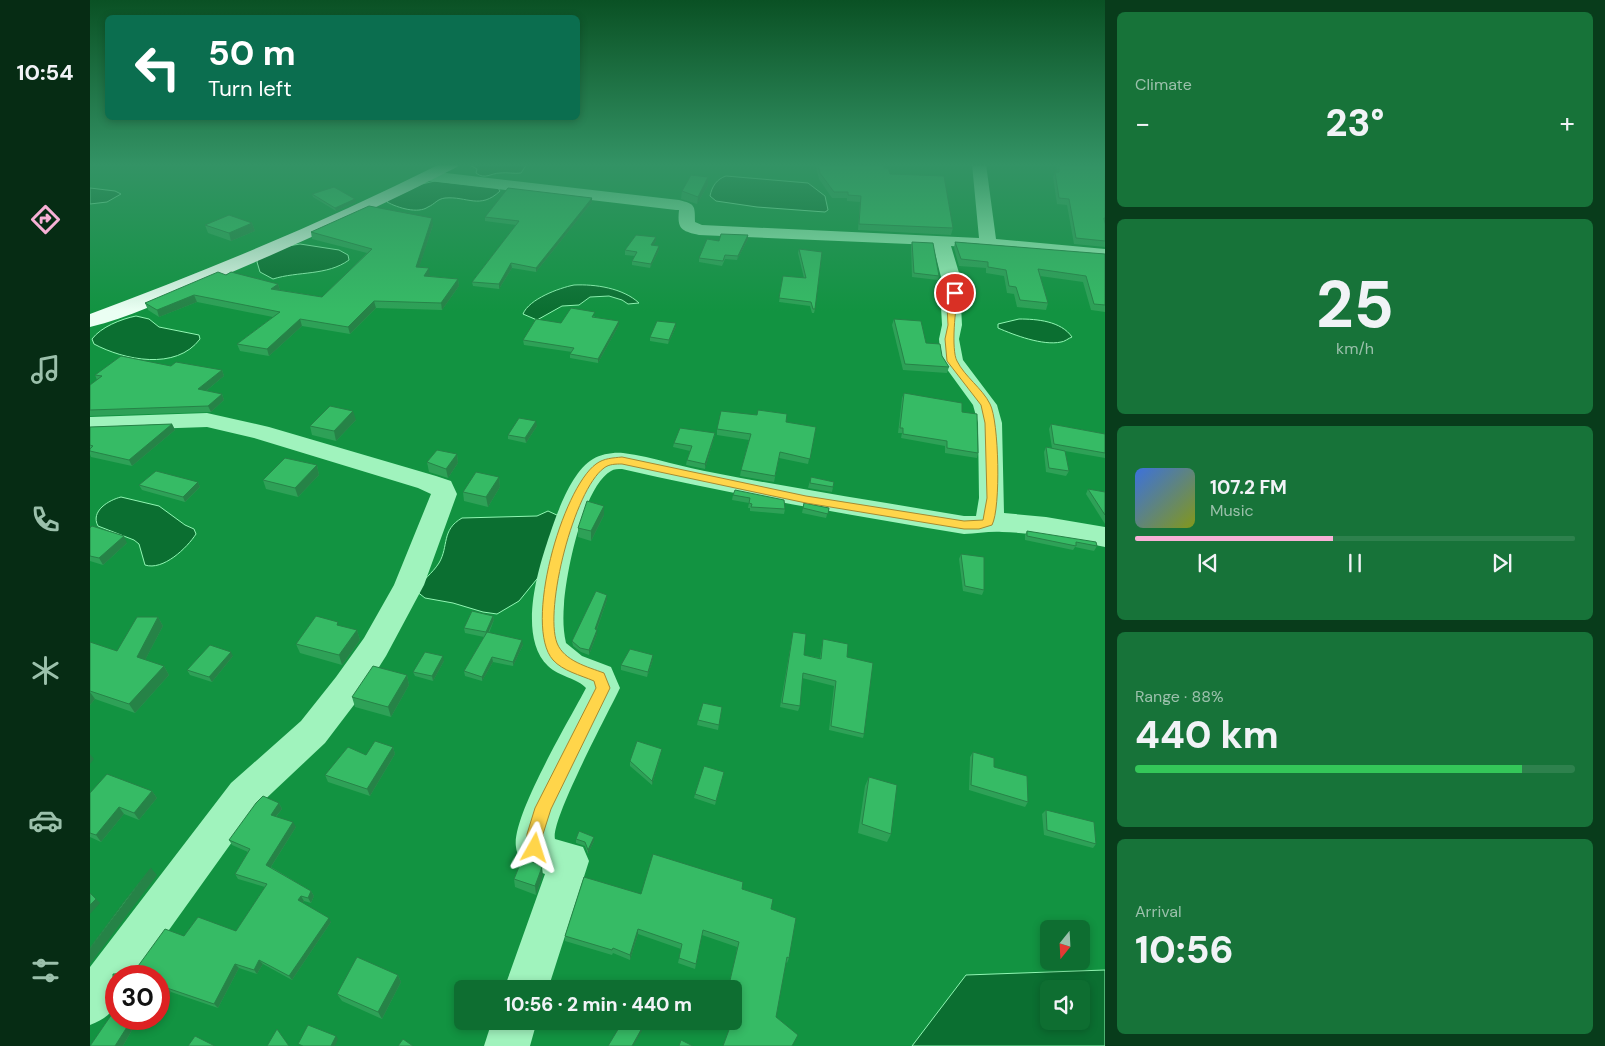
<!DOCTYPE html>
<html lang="en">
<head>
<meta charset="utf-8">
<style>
	body { margin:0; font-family:"DM Sans",sans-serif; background:#177339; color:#f1f3f6; height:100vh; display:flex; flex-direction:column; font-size:19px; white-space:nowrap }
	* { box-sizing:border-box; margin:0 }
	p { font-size:16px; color:#9bc0ab }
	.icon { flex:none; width:28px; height:28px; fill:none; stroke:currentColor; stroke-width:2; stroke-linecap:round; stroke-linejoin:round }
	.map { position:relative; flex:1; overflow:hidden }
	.details { display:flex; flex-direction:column; gap:12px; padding:12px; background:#083c1b; width:500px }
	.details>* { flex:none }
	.guide { position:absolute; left:15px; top:15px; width:475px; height:105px; border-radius:8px; box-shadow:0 2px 8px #0003; background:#0b6e4f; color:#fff; overflow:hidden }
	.needle { width:32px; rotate:198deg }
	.fabs { position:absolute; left:950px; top:920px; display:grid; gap:10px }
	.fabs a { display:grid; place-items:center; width:50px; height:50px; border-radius:8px; background:#0e6e31; box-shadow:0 2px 8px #0003; font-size:25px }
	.speed { position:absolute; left:15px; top:965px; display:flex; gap:10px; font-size:25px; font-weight:700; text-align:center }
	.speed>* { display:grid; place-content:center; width:65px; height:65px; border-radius:50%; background:#0e6e31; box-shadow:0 2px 8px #0003; line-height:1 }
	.speed .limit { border:8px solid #d22; background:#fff; color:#111 }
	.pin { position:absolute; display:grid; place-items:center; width:42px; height:42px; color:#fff; margin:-21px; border:2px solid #fff; border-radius:50%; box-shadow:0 1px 5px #0007 }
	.me { position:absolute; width:55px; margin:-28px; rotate:6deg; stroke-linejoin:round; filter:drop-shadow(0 0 4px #0008) }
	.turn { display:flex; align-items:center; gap:18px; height:105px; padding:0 20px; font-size:22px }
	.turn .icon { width:65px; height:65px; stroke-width:2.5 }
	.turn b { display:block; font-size:35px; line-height:42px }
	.big { font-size:38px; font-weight:800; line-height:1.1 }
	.details .tile { flex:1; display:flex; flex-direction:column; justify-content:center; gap:8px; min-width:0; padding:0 18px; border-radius:8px; background:#177339 }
	.details .dial { align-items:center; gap:0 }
	.dial b { font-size:65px; line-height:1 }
	.song { display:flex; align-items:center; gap:15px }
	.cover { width:60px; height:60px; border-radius:8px; background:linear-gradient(135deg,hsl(220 70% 55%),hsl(70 70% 35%)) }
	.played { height:5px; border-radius:2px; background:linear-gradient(90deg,#f7b1d6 45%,#2e814d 45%) }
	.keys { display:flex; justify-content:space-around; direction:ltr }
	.heat { display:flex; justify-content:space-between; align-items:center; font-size:28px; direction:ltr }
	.charge { height:8px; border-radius:4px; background:linear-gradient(90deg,#34c759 88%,#2e814d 0) }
	.trip { position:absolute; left:364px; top:980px; width:288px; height:50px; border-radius:8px; background:#0e6e31; box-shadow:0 2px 8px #0003; font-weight:800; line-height:50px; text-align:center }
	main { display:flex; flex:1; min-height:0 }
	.dock { display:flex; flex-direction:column; width:90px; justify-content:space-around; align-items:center; background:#062c14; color:#9bc0ab }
	.dock .icon { width:35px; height:35px }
	.dock .selected { color:#f7b1d6 }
	.dock b { font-size:22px; color:#f1f3f6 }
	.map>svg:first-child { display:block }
	.water { fill:#0b6f31; stroke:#91f6b3; fill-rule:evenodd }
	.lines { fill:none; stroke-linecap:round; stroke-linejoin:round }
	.minor { fill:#a0f3bd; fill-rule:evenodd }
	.major { fill:#ebfff3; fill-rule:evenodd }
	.wall { fill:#2ea157 }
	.shaded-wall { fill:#268347 }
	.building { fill:#36bb65; stroke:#268347 }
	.route { fill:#ffd54a; stroke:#a68a30 }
</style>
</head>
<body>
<main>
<nav class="dock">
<b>10:54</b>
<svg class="icon selected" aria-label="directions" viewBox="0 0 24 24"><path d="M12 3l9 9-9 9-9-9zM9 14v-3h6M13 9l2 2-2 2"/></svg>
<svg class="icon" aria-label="music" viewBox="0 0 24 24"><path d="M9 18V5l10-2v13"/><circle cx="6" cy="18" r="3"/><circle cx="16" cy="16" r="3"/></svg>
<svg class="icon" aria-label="phone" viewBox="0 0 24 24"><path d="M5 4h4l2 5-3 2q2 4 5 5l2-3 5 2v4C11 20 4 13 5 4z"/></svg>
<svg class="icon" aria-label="climate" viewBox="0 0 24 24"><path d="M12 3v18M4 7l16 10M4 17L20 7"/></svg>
<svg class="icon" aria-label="car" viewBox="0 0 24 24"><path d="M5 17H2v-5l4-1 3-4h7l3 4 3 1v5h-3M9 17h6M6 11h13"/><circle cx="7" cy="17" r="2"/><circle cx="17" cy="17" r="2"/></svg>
<svg class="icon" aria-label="filters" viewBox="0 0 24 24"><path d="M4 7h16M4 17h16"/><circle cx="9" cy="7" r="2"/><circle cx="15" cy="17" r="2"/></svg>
</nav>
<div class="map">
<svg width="1015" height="1046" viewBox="0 0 1015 1046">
	<rect width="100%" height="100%" fill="#129341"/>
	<g class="water">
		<path d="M378,164H437L431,173C424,174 417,172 410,173C401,173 395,180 386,173L387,169Z"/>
		<path d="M636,176L718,183L735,196L738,210L735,212L667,207L626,201L620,196C622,186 627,179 636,176Z"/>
		<path d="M345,181L408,188L410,191C390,210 377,196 355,198C347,199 345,204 338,207C328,214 308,208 297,202L298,200L332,184Z"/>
		<polygon points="0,188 25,191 31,194 17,202 0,204"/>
		<path d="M210,244L249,250L258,255L259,260C237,276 208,271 183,279L170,272L167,262L168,257L192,247Z"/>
		<path d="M484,285C505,284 533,288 549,303L538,304L532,300L519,296L500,297L489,305L472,306L447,320L433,314C439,299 469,288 484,285Z"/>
		<path d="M46,316L59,319L69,327L109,335L110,339C86,371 34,360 4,344L2,339C11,327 31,319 46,316Z"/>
		<path d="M929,319C947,319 971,321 982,337C979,338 974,342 971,342C953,346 924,335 908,328V324Z"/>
		<path d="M31,497L69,506L95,525L104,529L106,534C97,548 73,571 55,565L49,544L44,540L8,526C0,511 19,500 31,497Z"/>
		<path d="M458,511L469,516L451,574L429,601L407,614L393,612L363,603L335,598L326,591C333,579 342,574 349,563C359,546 351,530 372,518L447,516Z"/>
		<path d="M1015,970V1046H822L876,975ZM959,989H991V1021H959Z"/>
	</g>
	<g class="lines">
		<g class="minor">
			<path d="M882,164H896L906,239L1015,249V259L861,246L875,293L871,306L872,325L869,339L873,360L907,405L912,423L914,513L956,517L1015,527V547C981,540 947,533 912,532C899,531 887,534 874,534C759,515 645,495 532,469C528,469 524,469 521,471C493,487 476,573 474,604C473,617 473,630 476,643L492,656L521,667L530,688C519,711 460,821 465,839L493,847L499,861L458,989H414L455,874C442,869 428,863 426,847C421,817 480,719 496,688C489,679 468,676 458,666C429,638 446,576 457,543C465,519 480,472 503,459C511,454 524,452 533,453C564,457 594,468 625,473C708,489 791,502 874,516H886L889,498L888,423L883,405L851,361L849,339L852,325L851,306L855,293L843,245L609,235C591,231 587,229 589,210H586L339,181L334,179L331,176L334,173L339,171L589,200C605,204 605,205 605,222L612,225L889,238Z"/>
			<path d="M117,413L179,427L346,476L361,481L367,494L334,585L296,656L270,697L235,743L167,807L46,976H26C26,1005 29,1013 0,1025V967L141,783L211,721L246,677L274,638L304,585L341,494L328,488L164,438L117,427L0,431V417Z"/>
			<polygon points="402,1021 447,1021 440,1046 394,1046"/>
		</g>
		<path class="major" d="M350,164H369L367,167C283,210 198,249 111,285C75,300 38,318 0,327V314C119,270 236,221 350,164Z"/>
	</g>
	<g class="wall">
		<polygon points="725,164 793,164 794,168 800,174 863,228 861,235 768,230 770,202 757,201 757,198 742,198 729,179"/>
		<polygon points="966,164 1015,164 1015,247 984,244 977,205 967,204 963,177 965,172 967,172"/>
		<polygon points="618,177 618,185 607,204 591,199 592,191"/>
		<polygon points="222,194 266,202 246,211 223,197"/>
		<polygon points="502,198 502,202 446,272 422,268 409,289 383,286 382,282 426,225 395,221 395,217"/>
		<polygon points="162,223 165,231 141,241 118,233 115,225"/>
		<polygon points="343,225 329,267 340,275 339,276 368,279 369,286 352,310 286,308 260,334 212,326 179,356 150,351 147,344 183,317 107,302 69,317 58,310 55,303 136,275 188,284 190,290 232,297 277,253 222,239 221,232"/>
		<polygon points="658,235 658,239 647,260 635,259 632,266 609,262 609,258 629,241"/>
		<polygon points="566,241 563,245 569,246 569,250 560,268 542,265 542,261 545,256 535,255 535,250"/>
		<polygon points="822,242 849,276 848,280 822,277 821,246"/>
		<polygon points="865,242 1015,254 1015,312 1001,310 993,282 950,276 958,303 956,310 927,307 924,294 917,293 914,276 896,273 896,268 869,266 864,248"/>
		<polygon points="709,249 725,309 724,313 722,313 720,306 689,302 693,276 714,278 708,253"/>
		<polygon points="505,316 504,317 529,321 529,325 508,363 480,358 480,354 482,352 434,345 433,340 471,323"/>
		<polygon points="804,319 836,343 852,356 859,367 857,373 813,370 802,325"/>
		<polygon points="586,323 586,327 578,344 560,341 560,337"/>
		<polygon points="81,366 132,370 134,376 116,391 132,394 134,400 121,412 0,416 0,385 7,380 5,375"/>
		<polygon points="814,393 872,412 888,453 887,458 855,453 855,446 811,438 812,433 808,433 812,398"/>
		<polygon points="266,420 246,441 222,435 220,426"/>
		<polygon points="696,422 726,427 718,464 689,458 684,482 650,476 651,470 659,440 627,435 627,429"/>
		<polygon points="82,424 85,430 42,466 1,457 0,454 0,427"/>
		<polygon points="961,424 1015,434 1015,458 975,451 979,471 976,476 956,472 954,452 956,447 962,448 959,429"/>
		<polygon points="447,426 436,443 418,439 418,435"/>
		<polygon points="625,433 624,438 615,469 596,465 597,460 600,451 583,447 584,443"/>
		<polygon points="367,454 368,463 358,478 339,472 337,462"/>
		<polygon points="227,465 229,475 208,497 176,489 173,480"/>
		<polygon points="409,477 410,487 398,507 374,501 373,492"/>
		<polygon points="721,477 744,482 742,492 718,488"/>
		<polygon points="108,482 110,487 95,502 52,490 49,485"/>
		<polygon points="998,489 1015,492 1015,524 996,494"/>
		<polygon points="643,495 694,500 695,509 694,514 660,511 660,508 658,508 659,503 642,500"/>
		<polygon points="714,503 739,508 736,518 712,513"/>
		<polygon points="514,515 501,541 488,537 488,528"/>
		<polygon points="0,528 37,543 13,565 0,561"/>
		<polygon points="937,531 1007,546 1004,551 985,547 983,550 935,540 935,535"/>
		<polygon points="871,554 894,590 892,595 873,591 869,559"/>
		<polygon points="517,595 517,600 507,629 507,634 499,655 491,652 483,646 482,641"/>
		<polygon points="403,616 404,620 399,633 433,645 423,666 403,662 392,681 375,676 374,671 394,637 375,633 374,628"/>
		<polygon points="68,617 73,626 55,660 74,666 79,675 45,713 5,699 0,705 0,642 27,651"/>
		<polygon points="249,626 267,630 270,640 252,665 210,653 206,644"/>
		<polygon points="703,632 714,655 730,658 733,639 757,657 774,734 773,738 739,730 744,686 712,678 710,706 708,711 690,707"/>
		<polygon points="143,656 122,682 100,675 97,670"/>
		<polygon points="563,660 557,677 531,670 531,665"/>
		<polygon points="354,661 343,681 325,676 323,672"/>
		<polygon points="317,675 319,685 301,717 265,707 262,697"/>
		<polygon points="632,707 628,730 607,725 608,720"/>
		<polygon points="303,747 305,754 280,796 238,782 235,775 276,755"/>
		<polygon points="883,752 904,767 938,802 935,807 879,790 880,757"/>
		<polygon points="571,753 562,785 540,766 540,761"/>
		<polygon points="634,772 625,805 604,798 605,794"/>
		<polygon points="779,777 801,834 797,842 768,833 775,786"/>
		<polygon points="62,791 67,798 49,820 34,814 11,842 0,837 0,793"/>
		<polygon points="189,803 192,809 186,817 206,827 181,867 221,891 224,896 221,903 214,901 212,903 241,922 202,980 173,964 167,974 149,968 128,1008 81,992 69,1011 69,976 26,1019 64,1019 58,1028 46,1023 33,1046 0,1046 23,1013 18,1009 43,973 94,936 146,931 175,887 148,879 145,874 158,852 142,845 139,840"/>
		<polygon points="956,810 1006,844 1003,848 954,835 952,814"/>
		<polygon points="504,837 504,841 498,854 495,846 486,843 486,839"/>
		<polygon points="453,875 446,895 425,887 424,879"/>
		<polygon points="652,889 681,909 699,958 697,963 696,962 648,1004 642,1002 642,989 647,947 612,935 605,969 588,963 591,949 548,934 540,960 523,953 522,955 475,941 475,936 551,894"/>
		<polygon points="308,975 311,982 292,1019 252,1001 247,994"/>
	</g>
	<g class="shaded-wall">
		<polygon points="618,177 618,185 607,204 608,197"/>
		<polygon points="502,198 502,202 446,272 446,268"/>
		<polygon points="265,199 266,202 246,211 245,208"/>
		<polygon points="342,218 343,225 327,274 326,267"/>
		<polygon points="162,223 165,231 141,241 139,233"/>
		<polygon points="658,235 658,239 647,260 648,256"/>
		<polygon points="566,237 566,241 561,249 561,245"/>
		<polygon points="569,246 569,250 560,268 561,264"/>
		<polygon points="421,263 422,268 409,289 409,284"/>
		<polygon points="339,268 340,275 335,282 334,276"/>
		<polygon points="368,279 369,286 352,310 351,303"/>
		<polygon points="188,284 190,290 181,289"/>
		<polygon points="104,295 107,302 69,317 67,310"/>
		<polygon points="284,301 286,308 260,334 258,327"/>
		<polygon points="210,319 212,326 179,356 177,349"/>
		<polygon points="529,321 529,325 508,363 508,359"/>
		<polygon points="586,323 586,327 578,344 579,340"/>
		<polygon points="132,370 134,376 111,395 108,389"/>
		<polygon points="132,394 134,400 121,412 118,406"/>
		<polygon points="263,411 266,420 246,441 244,431"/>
		<polygon points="446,421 447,426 436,443 435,438"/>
		<polygon points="82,424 85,430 42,466 39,460"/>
		<polygon points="625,433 624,438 615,469 615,464"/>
		<polygon points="367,454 368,463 358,478 356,469"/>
		<polygon points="227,465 229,475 208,497 205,488"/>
		<polygon points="409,477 410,487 398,507 396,497"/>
		<polygon points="108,482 110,487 95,502 93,497"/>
		<polygon points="514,506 514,515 501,541 501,531"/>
		<polygon points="34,536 37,543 13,565 9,558"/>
		<polygon points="517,595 517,600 505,634 505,629"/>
		<polygon points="403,616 404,620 396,637 396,632"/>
		<polygon points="68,617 73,626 52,666 47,657"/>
		<polygon points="267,630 270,640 252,665 249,655"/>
		<polygon points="507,630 507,634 499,655 499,650"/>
		<polygon points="432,640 433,645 423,666 423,662"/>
		<polygon points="141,652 143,656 122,682 119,677"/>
		<polygon points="563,655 563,660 557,677 558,672"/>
		<polygon points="353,656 354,661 343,681 342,676"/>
		<polygon points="402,657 403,662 392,681 392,677"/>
		<polygon points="74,666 79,675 45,713 39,704"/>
		<polygon points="317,675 319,685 301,717 298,707"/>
		<polygon points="0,692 5,699 0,705"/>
		<polygon points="303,747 305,754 280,796 277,789"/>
		<polygon points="572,749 571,753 562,785 562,781"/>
		<polygon points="0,754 4,759 0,764"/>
		<polygon points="62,791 67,798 49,820 44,813"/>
		<polygon points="189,803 192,809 183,820 181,815"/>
		<polygon points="29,807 34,814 11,842 6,835"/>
		<polygon points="203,822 206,827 179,870 176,865"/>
		<polygon points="504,837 504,841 498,854 498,850"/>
		<polygon points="452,867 453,875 446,895 445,886"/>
		<polygon points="61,868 67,875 0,964 0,949"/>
		<polygon points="221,891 224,896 221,903 218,898"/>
		<polygon points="211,896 214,901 210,905 208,900"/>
		<polygon points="6,899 10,903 0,914 0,905"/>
		<polygon points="239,918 241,922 202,980 199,976"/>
		<polygon points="548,929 548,934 540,960 540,955"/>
		<polygon points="169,960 173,964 167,974 164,970"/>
		<polygon points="145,964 149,968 128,1008 124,1004"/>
		<polygon points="308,975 311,982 292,1019 288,1012"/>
		<polygon points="77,988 81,992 69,1011 69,1001"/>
		<polygon points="42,1019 46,1023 33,1046 25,1046"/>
		<polygon points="57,1019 64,1019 58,1028 53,1024"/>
		<polygon points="552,1028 552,1031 543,1046 542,1046"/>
		<polygon points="246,1036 248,1039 245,1046 241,1046"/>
	</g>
	<g class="building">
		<polygon points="728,164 793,164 794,168 798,168 800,174 854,176 863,228 769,224 771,196 758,195 758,192 744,192 730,173"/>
		<polygon points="969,164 1015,164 1015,218 1014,218 1015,224 1015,241 986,238 979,199 969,198 965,172 969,172"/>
		<polygon points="601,175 618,177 608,197 592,191"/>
		<polygon points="244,187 265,199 245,208 222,194"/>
		<polygon points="418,188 502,198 446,268 421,263 409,284 382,282 429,221 395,217"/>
		<polygon points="279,206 342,218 326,267 339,268 334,276 368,279 351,303 284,301 258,327 210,319 177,349 147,344 190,312 104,295 67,310 55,303 128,272 136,275 141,272 188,284 181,289 232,297 282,249 221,232"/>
		<polygon points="139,215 162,223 139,233 115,225"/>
		<polygon points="631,234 658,235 648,256 635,255 633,261 609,258 617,239 629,241"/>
		<polygon points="546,235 566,237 561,245 569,246 561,264 542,261 547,252 535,250"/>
		<polygon points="822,242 843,243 849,276 824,273"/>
		<polygon points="865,242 1015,254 1015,305 1004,304 996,276 948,269 958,303 930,300 926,287 919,286 916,270 898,267 898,262 871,259"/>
		<polygon points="709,249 732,252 725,309 723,309 721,302 689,298 693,276 716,278"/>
		<polygon points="481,308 505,312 502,317 529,321 508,359 480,354 484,348 433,340 446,319 471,323"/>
		<polygon points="804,319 831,321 836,343 850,344 852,356 859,367 815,364"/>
		<polygon points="567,321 586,323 579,340 560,337"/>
		<polygon points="31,356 81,366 86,362 132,370 108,389 132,394 118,406 0,410 0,385 12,376 5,375"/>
		<polygon points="814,393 872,403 872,412 887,414 888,453 857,448 857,441 813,434 813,428 810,428"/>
		<polygon points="240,406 263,411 244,431 220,426"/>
		<polygon points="668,410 697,414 696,422 726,427 720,459 690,452 685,476 651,470 661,434 627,429 631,411 667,415"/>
		<polygon points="429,418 446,421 435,438 418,435"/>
		<polygon points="82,424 39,460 0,451 0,449 3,446 0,445 0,427"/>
		<polygon points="961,424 1015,434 1015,453 964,444"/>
		<polygon points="590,428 625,433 615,464 597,460 602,446 584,443"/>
		<polygon points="956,447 975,451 979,471 959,468"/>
		<polygon points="347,450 367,454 356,469 337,462"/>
		<polygon points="195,458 227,465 205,488 173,480"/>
		<polygon points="66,471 108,482 93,497 49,485"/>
		<polygon points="386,472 409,477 396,497 373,492"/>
		<polygon points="721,477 744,482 743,487 720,483"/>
		<polygon points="998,489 1015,492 1015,515"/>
		<polygon points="645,490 694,500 695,509 661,507 662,504 659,503 660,498 643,495"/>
		<polygon points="497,501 514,506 501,531 488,528"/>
		<polygon points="714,503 739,508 738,514 713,508"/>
		<polygon points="2,526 34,536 9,558 0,556 0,528"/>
		<polygon points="937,531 1006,542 1007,546 986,542 986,546 937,536"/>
		<polygon points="871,554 894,557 894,590 875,586"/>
		<polygon points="506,591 517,595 505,629 507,630 499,650 490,648 482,641"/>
		<polygon points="382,611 403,616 396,632 374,628"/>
		<polygon points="226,616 248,622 247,625 267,630 249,655 206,644"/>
		<polygon points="47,617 68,617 47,657 74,666 39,704 0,691 0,642 27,651"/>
		<polygon points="397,632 432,640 423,662 402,657 392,677 374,671"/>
		<polygon points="703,632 716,634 714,655 731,659 733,639 758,644 757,657 783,663 774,734 741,726 746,681 713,673 710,706 692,703"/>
		<polygon points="120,645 141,652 119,677 97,670"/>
		<polygon points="540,649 563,655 558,672 531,665"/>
		<polygon points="335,652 353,656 342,676 323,672"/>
		<polygon points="283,666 317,675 298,707 262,697"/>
		<polygon points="613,703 632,707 629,725 608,720"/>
		<polygon points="285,741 303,747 277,789 235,775 258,747 276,755"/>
		<polygon points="547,741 572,749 562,781 540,761"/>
		<polygon points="883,752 904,758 904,767 937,776 938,802 881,785"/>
		<polygon points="614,766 634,772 626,801 605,794"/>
		<polygon points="17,774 62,791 44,813 29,807 6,835 0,833 0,793"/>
		<polygon points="779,777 807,785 801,834 772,824"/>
		<polygon points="173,796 189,803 181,815 203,822 176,865 221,891 218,898 211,896 208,900 239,918 199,976 169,960 164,970 145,964 124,1004 77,988 69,1001 69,976 26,976 26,1019 57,1019 53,1024 42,1019 25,1046 0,1046 24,1011 18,1009 23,997 23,974 43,973 75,929 94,936 108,917 146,931 177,884 145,874 160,849 139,840 166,803"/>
		<polygon points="956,810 1004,822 1006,844 957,830"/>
		<polygon points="489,831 504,837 498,850 495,842 486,839"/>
		<polygon points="563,854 653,882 652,889 683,899 681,909 706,918 699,958 697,957 686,1017 708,1035 702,1046 633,1046 650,1000 642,997 642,989 638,989 649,942 613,930 606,964 589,958 592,944 548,929 540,955 523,948 522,950 475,936 494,877 551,894"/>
		<polygon points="433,857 452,867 445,886 424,879"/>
		<polygon points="61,868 0,949 0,948 34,902"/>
		<polygon points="0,893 6,899 0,905"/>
		<polygon points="267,957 308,975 288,1012 247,994"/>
		<polygon points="533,1021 543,1021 552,1028 542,1046 518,1046"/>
		<polygon points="218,1025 246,1036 241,1046 213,1046 208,1044"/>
		<polygon points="187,1029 199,1046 177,1046"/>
		<polygon points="105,1036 125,1046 98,1046"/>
		<polygon points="313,1039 323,1046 308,1046"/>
		<polygon points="591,1040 603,1046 589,1046"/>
	</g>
	<linearGradient id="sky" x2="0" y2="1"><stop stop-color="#0a5124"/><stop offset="0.53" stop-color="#339365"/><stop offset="1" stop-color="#339365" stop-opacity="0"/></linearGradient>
	<rect width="1015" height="311" fill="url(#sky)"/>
	<path class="route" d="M862,291L869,293C865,306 861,350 867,361C875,377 892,388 900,404C909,421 911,508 902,525L889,529H874L716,503L532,464C526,464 519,464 514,468C484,490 454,609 467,643C474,661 498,667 514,673L520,688L461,809L453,834V848L451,854L445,856L440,854L437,848V834L445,808L506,688L504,681C490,675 473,671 463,660C433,626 472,489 506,464C514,458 523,458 532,457L716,496L874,521L893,520L897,498L895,423L891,405L857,361L855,339L858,325L857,306Z"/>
</svg>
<div class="fabs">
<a><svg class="needle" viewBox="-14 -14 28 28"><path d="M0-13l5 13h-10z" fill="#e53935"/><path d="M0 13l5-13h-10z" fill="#9bc0ab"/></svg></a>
<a><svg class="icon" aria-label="sound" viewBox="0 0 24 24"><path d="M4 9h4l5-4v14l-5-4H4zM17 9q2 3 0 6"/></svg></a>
</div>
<div class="speed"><div class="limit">30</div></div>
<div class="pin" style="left:865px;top:293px;background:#d93025"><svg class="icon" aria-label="arrive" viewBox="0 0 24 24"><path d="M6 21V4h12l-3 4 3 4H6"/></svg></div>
<svg class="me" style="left:445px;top:848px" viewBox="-20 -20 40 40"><path d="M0-17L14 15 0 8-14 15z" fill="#ffd54a" stroke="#fff" stroke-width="4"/></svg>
<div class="trip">10:56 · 2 min · 440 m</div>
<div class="guide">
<div class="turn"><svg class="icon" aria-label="left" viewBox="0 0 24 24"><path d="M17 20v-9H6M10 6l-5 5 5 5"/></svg><div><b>50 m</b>Turn left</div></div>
</div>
</div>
<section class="details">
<div class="tile"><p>Climate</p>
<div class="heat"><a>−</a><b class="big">23°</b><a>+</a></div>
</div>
<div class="tile dial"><b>25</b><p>km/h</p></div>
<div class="tile">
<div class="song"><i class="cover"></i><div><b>107.2 FM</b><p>Music</p></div></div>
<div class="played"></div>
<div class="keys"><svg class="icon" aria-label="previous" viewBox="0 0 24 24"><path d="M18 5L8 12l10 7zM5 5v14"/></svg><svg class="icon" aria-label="pause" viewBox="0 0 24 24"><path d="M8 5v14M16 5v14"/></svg><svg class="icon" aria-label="next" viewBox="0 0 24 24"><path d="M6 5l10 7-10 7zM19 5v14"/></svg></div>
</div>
<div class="tile"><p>Range · 88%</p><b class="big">440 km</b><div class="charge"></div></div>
<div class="tile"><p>Arrival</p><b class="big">10:56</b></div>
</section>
</main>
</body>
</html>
